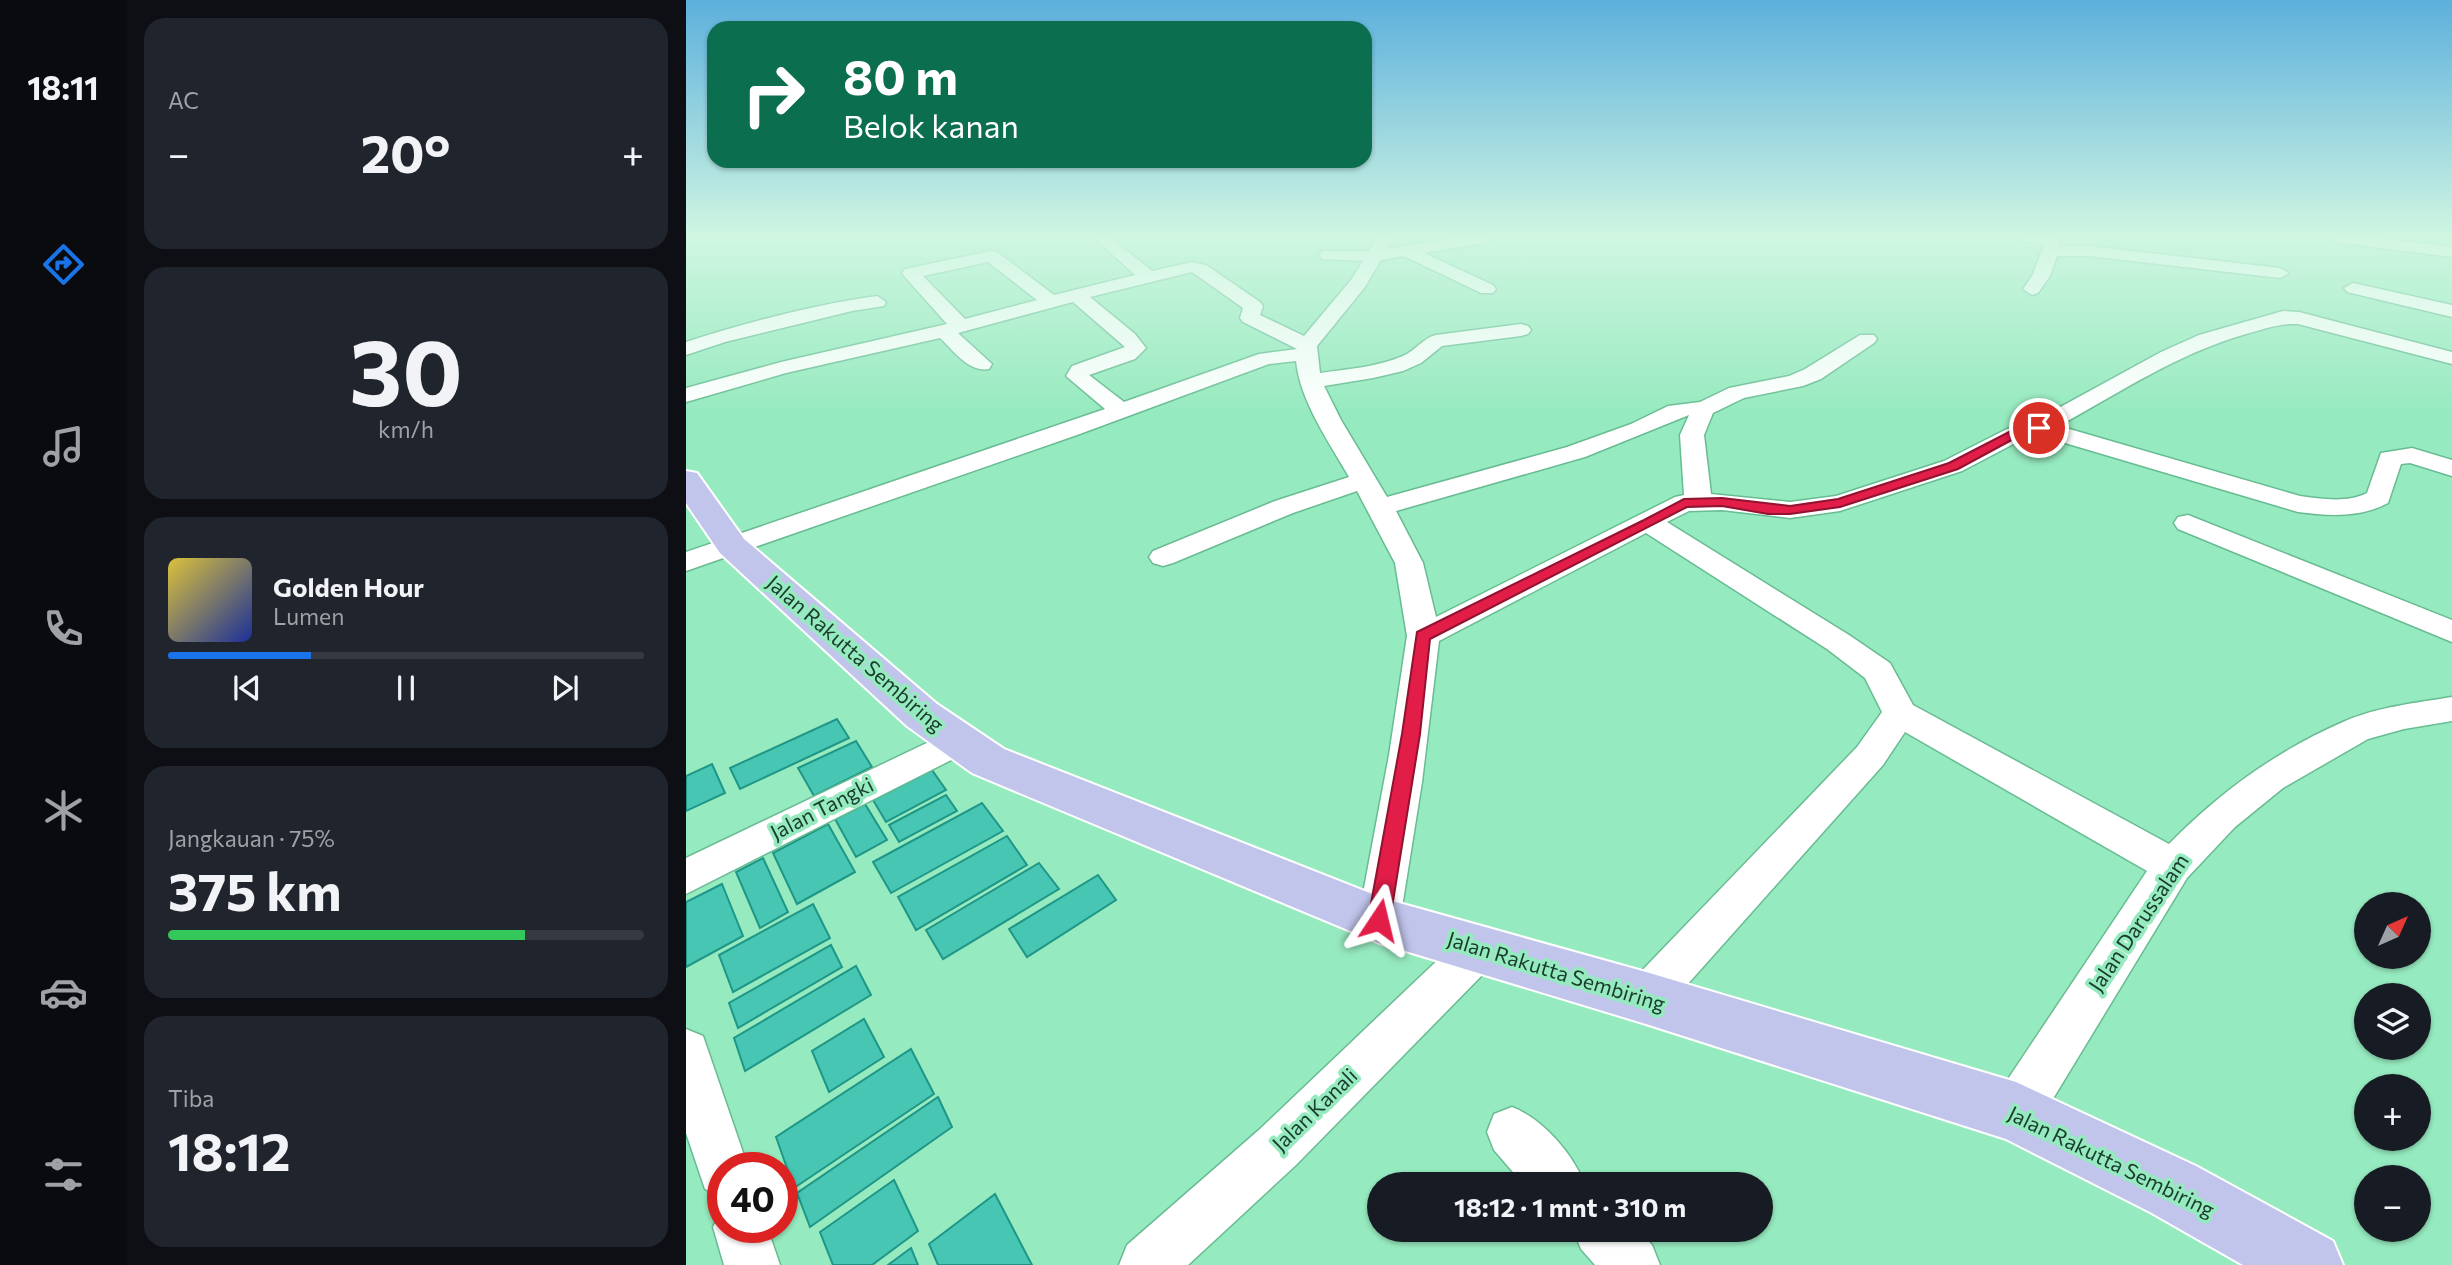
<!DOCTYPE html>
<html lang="id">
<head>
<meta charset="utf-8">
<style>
	body { margin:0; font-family:Commissioner,sans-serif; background:#20242c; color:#f1f3f6; height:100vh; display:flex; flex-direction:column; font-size:26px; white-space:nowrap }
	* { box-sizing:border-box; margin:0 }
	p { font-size:23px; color:#9ea1a6 }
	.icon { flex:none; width:38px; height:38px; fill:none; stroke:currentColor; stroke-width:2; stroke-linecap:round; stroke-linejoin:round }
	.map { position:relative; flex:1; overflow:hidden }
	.drawer { display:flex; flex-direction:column; gap:18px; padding:18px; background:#0d0f14; width:560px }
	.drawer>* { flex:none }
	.top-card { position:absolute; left:21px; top:21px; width:665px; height:147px; border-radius:21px; box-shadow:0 2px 5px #0004; background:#0b6e4f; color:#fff; overflow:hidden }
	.needle { width:46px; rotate:45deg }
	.controls { position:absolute; left:1668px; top:892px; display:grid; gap:14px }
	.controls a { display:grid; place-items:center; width:77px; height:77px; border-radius:50%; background:#171b24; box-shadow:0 2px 5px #0004; font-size:35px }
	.speed { position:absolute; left:21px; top:1152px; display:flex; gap:14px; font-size:35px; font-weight:700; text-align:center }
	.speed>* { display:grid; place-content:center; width:91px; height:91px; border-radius:50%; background:#171b24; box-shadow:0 2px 5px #0004; line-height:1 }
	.speed .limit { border:10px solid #d22; background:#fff; color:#111 }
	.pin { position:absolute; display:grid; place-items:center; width:60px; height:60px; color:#fff; margin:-30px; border:4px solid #fff; border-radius:50%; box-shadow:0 2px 7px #0007 }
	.me { position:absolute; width:77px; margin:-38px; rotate:10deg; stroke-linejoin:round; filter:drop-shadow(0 0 5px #0008) }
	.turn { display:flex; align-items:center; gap:24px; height:147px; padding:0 21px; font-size:32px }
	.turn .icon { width:91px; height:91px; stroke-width:2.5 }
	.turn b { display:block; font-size:49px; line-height:60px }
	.big { font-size:52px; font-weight:700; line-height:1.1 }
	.drawer .tile { flex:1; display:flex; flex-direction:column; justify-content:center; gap:10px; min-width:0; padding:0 24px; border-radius:21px; background:#20242c }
	.drawer .dial { align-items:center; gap:0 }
	.dial b { font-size:91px; line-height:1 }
	.song { display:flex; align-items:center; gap:21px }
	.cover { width:84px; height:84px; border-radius:10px; background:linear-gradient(135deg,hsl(50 70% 55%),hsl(230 70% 35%)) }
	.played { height:7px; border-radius:4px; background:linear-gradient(90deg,#1a73e8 30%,#363941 30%) }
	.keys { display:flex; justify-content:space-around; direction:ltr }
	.heat { display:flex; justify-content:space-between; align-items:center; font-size:38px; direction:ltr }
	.charge { height:10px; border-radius:5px; background:linear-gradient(90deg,#34c759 75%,#363941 0) }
	.trip { position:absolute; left:681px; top:1172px; width:406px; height:70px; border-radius:35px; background:#171b24; box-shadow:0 2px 5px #0004; font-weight:700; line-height:70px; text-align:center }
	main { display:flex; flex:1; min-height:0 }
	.menu { display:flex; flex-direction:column; width:126px; justify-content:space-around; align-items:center; background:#090b0e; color:#9ea1a6 }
	.menu .icon { width:49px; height:49px }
	.menu .on { color:#1a73e8 }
	.menu b { font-size:32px; color:#f1f3f6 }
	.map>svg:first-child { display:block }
	.building { fill:#46c6b3; stroke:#1f9686; stroke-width:2 }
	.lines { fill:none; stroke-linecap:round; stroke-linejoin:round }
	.minor-casing { stroke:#68bb92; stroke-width:3 }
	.major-casing { stroke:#fff; stroke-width:4 }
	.minor { fill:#fff; fill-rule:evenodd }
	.major { fill:#c1c4eb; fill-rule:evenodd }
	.route { fill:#e11d48; stroke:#92132f; stroke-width:2 }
	.labels { text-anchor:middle; stroke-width:7; stroke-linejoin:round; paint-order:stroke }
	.near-street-label { font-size:21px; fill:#193c2c; stroke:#96eabf }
</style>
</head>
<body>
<main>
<nav class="menu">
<b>18:11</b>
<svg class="icon on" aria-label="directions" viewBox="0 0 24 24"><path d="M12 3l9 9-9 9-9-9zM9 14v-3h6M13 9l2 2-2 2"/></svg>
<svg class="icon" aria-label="music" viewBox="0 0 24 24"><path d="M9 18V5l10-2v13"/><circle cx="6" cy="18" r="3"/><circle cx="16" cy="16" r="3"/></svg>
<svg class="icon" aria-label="phone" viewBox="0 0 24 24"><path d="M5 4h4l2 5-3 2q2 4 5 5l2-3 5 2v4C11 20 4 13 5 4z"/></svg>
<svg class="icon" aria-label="climate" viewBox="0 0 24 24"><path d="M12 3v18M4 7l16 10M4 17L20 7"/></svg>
<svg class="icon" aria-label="car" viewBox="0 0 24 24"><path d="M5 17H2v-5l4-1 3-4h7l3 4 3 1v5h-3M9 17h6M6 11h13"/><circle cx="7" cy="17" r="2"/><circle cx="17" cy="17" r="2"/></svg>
<svg class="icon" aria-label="filters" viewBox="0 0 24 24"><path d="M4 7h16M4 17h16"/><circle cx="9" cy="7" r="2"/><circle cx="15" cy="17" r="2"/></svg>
</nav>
<section class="drawer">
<div class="tile"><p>AC</p>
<div class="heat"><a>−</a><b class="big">20°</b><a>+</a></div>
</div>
<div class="tile dial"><b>30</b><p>km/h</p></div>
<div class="tile">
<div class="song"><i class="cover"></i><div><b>Golden Hour</b><p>Lumen</p></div></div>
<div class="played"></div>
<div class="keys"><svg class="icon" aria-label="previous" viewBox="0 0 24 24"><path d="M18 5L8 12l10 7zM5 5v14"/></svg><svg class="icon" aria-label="pause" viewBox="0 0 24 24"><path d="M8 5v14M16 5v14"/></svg><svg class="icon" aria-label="next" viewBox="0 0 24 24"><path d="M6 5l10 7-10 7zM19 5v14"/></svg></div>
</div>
<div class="tile"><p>Jangkauan · 75%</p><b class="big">375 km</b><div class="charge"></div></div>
<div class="tile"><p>Tiba</p><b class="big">18:12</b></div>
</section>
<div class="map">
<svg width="1766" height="1265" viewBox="0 0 1766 1265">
	<rect width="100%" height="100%" fill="#96eabf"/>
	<g class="building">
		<polygon points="151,719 163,738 54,789 44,768"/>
		<polygon points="170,741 186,767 128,796 112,768"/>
		<polygon points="26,764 39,793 0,811 0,776"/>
		<polygon points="246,770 260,790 200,822 187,800"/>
		<polygon points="260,795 271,811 213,842 203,825"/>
		<polygon points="296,803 317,831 205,893 187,862"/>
		<polygon points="179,804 201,840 170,857 149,819"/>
		<polygon points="142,824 169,872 111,904 87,853"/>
		<polygon points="321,836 341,865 230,930 212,897"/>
		<polygon points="77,858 102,912 74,928 50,872"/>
		<polygon points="353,863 373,889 257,959 240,930"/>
		<polygon points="412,875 430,900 341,957 323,929"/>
		<polygon points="36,884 57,936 0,967 0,902"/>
		<polygon points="127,904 144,938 47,992 33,955"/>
		<polygon points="145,945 156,967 52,1028 43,1003"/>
		<polygon points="170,966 185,995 59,1071 48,1038"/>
		<polygon points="178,1019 198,1057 143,1092 126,1051"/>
		<polygon points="225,1049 248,1094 108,1188 90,1137"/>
		<polygon points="252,1097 266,1127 124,1227 111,1193"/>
		<polygon points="208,1180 232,1231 186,1265 147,1265 134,1232"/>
		<polygon points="309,1194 346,1265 252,1265 243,1244"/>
		<polygon points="225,1248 232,1265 202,1265"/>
	</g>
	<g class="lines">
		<g class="minor-casing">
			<g id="minor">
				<path d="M407,237H424L466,271L506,262L520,265L574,302L577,306L574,315L618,336L665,280L677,261L636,259L633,255L636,251H683L692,237H708L701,249L775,237H809L801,242L738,253L807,285L810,289L807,293H795L718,256L695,260L679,287L631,346L634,373C662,369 691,367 717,356C729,351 737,338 750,335L835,324L842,326L845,330L842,334L835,336L756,346L735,363L717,371L687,378L638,386L655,420L701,497L881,447L945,424L982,406L1014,402L1043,388L1103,376L1119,369L1174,335H1188L1191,339L1188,343L1135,379L1117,386L1058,398L1027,413L1018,435L1025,494L1104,502L1150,496L1258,461L1321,429L1345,423L1475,352L1513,335L1597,311L1613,312L1766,352V364L1612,324C1594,323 1578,329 1560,334C1493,353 1434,392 1373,426L1614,496C1636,499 1661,503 1681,493L1695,453L1726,448L1766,460V476L1724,463L1715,464L1702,503C1674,518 1643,516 1612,512L1352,435L1337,439L1276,471L1154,511L1104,518L1036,510L1003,511L981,522L1163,635L1204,663L1227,705L1483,844C1533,793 1590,751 1657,722C1690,707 1730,703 1766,697V721L1718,729L1682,739L1597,788L1549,827L1501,878L1348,1130L1330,1137L1312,1130L1305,1112L1312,1094L1461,871L1219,732L1197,765L976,1013L960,1019L944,1013L937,998L944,983L1171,747L1196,712L1179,678L1141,649L960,533L753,641L736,782L714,920L708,933L693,938L678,933L672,920L703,755L721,636L709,563L671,491L607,513L487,563L477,566L467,563L463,557L467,551L589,501L663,477C643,442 614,401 610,361L583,364L391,435L0,571V552L419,409L380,376L386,366L439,347L387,302L272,333L306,364L303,369C283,373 267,350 254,338L100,373L0,402V388L95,362L261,324L219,277L216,273L219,269L305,251L311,252L368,295L449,275ZM302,262L351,300L279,319L237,276ZM506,272L557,308L554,318L557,322L611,349L573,354L438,402L403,375L449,359L460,348L449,334L404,297ZM1003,415L994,435L998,495L989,497L750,617L737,563L710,511L899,457Z"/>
				<polygon points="1334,237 1373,238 1374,246 1403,246 1594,268 1603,273 1594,278 1403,256 1371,256 1364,276 1352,293 1346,295 1337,289 1346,276 1358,245 1336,240"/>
				<polygon points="1642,237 1685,237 1766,247 1766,257 1650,242"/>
				<polygon points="1667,283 1766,305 1766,317 1661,292 1658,288"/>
				<path d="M191,296L200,302L198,306L166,311L39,342L0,355V342C58,323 131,304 191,296Z"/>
				<polygon points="1502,515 1766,620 1766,642 1492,529 1488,523 1492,517"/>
				<polygon points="272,728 285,732 290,741 285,750 0,894 0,858"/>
				<polygon points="793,930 808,935 815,949 808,963 610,1165 502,1265 433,1265 441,1245 574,1129 778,935"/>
				<polygon points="0,1029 17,1036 62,1167 37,1167 37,1197 19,1189 0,1133"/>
				<path d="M826,1107C857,1119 887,1154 899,1185H838L808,1150L801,1132L808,1114Z"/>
				<polygon points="37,1207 37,1227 81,1227 94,1265 38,1265 27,1227"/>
				<polygon points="887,1230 952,1230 966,1245 974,1265 909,1265 895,1249"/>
			</g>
		</g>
		<g class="major-casing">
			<polygon id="major" points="0,471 11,473 58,539 251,704 318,749 699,899 960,972 1330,1082 1510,1166 1647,1241 1657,1265 1557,1265 1464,1212 1320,1139 960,1024 693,943 286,773 221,726 34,553 0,503"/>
		</g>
		<use href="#minor" class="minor"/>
		<use href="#major" class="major"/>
	</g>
	<linearGradient id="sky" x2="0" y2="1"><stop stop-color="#5cb0dc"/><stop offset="0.57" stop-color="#d0f6e2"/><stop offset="1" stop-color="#d0f6e2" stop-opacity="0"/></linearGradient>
	<rect width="1766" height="414" fill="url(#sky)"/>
	<polygon class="route" points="1353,424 1359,428 1357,430 1333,436 1272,469 1154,507 1104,514 1082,514 1036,506 1001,507 744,639 734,734 704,920 701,927 693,929 685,927 682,920 716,734 731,632 958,520 998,499 1036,498 1104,506 1152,499 1263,463 1325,431"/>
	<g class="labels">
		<g class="near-street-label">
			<text transform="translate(169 654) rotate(41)" y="7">Jalan Rakutta Sembiring</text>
			<text transform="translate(136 809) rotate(-27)" y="7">Jalan Tangki</text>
			<text transform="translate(1453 923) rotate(-56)" y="7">Jalan Darussalam</text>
			<text transform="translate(870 972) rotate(17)" y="7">Jalan Rakutta Sembiring</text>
			<text transform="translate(629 1110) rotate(-44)" y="7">Jalan Kanali</text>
			<text transform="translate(1425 1162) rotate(26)" y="7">Jalan Rakutta Sembiring</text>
		</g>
	</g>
</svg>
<div class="controls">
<a><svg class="needle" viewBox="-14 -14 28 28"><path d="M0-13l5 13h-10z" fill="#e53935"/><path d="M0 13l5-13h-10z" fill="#9ea1a6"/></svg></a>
<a><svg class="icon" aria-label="layers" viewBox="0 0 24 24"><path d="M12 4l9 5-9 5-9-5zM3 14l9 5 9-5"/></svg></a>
<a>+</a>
<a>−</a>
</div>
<div class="speed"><div class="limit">40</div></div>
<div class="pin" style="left:1353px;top:428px;background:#d93025"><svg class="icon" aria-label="arrive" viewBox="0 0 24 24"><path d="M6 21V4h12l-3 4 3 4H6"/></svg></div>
<svg class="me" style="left:693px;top:920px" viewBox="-20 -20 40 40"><path d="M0-17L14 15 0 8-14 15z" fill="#e11d48" stroke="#fff" stroke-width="4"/></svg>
<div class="trip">18:12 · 1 mnt · 310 m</div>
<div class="top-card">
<div class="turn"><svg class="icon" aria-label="right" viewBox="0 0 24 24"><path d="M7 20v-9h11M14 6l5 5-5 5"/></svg><div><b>80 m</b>Belok kanan</div></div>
</div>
</div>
</main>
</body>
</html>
